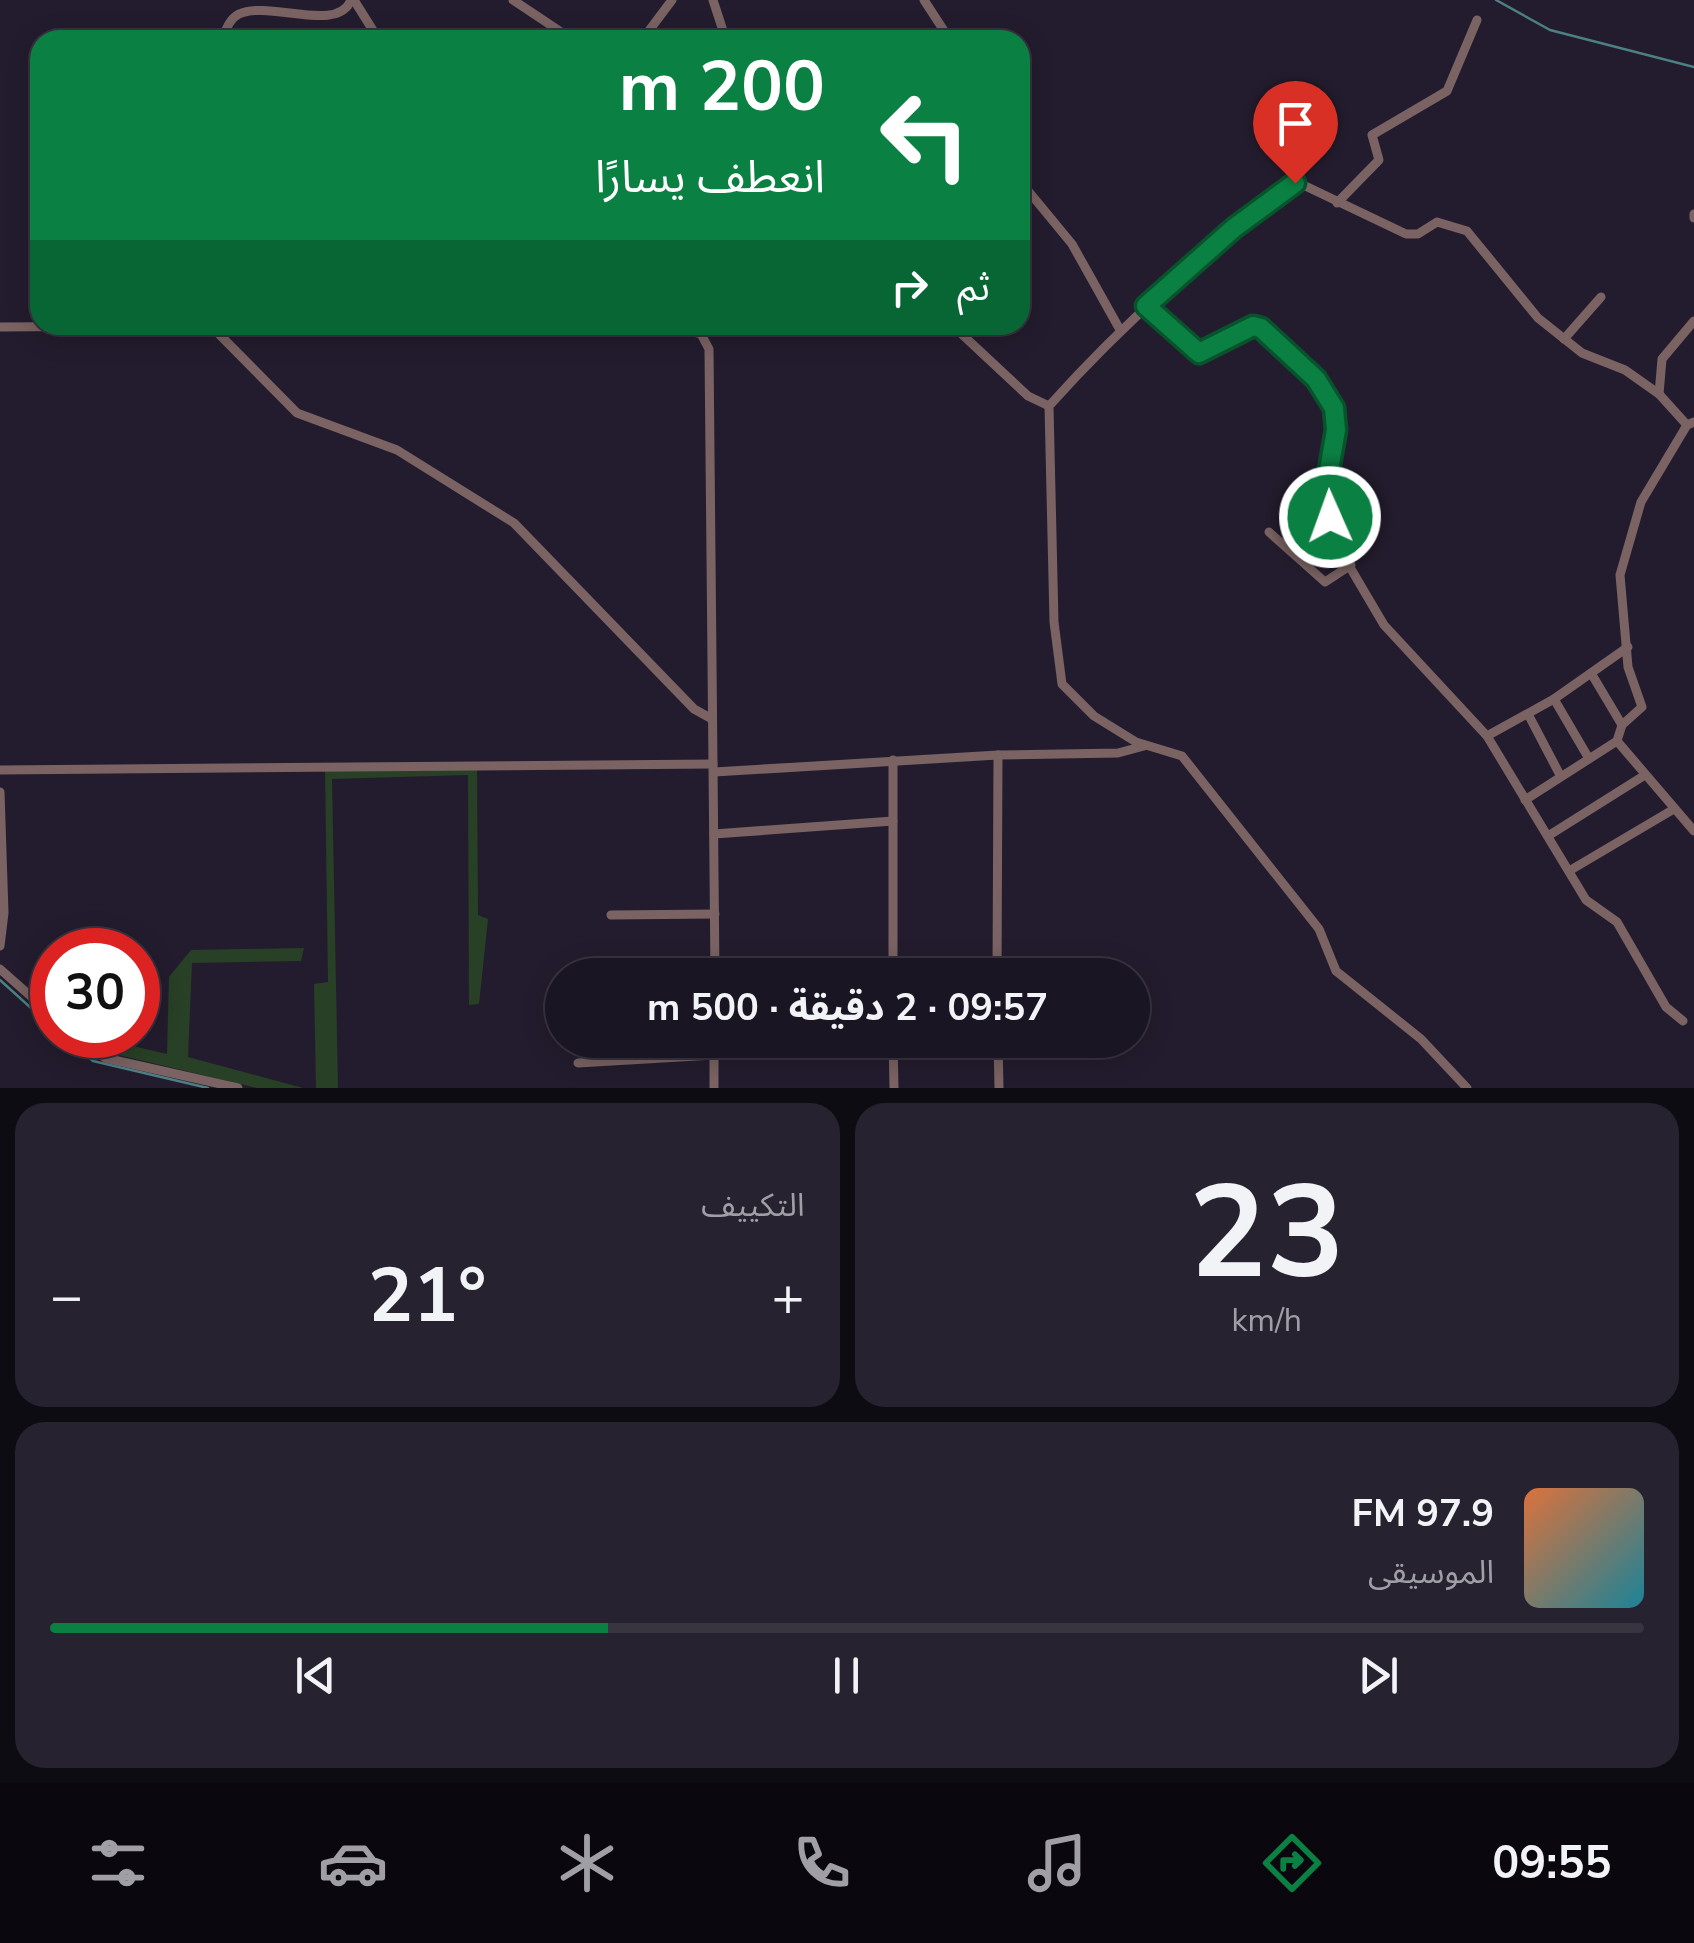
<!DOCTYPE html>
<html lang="ar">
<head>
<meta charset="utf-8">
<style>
	body { margin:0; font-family:"Nunito Sans","Noto Sans Arabic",sans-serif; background:#27222f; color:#f1f3f6; direction:rtl; height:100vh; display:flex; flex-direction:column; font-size:38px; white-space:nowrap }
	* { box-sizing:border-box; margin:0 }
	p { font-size:32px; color:#9f9fa5 }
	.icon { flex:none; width:55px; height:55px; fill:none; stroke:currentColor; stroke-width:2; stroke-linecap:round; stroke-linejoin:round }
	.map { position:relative; height:1088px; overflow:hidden; direction:ltr }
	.drawer { display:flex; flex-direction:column; gap:15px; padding:15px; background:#0e0c13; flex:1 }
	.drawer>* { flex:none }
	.top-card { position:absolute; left:30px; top:30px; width:1000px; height:305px; border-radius:30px; box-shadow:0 5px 25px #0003,0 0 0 2px #383440; direction:rtl; background:#0b8043; color:#fff; overflow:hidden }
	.speed { position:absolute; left:30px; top:928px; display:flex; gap:20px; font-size:50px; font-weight:700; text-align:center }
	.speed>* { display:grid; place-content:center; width:130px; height:130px; border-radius:50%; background:#1a1522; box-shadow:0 5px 25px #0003,0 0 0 2px #383440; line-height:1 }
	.speed .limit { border:15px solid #d22; background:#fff; color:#111 }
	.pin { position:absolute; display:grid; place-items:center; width:85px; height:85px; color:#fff; margin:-102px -42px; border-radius:50% 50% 50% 0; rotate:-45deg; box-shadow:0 0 10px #0007 }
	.pin .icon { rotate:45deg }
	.me { position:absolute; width:110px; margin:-55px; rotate:358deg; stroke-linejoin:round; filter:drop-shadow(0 0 8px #0008) }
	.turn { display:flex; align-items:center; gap:35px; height:210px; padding:0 40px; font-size:45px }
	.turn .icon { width:130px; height:130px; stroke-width:2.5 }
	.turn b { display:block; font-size:70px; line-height:85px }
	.then { display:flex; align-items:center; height:95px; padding:0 40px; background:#0003; gap:20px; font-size:38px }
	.big { font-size:75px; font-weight:700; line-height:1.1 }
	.drawer .widget { flex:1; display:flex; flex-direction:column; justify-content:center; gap:15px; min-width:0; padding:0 35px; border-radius:30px; background:#27222f }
	.drawer .dial { align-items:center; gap:0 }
	.dial b { font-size:130px; line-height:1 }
	.song { display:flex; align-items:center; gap:30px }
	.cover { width:120px; height:120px; border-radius:15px; background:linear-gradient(135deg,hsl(20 70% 55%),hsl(190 70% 35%)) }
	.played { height:10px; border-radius:5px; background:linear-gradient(90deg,#0b8043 35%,#383440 35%) }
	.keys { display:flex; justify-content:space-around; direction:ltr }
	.heat { display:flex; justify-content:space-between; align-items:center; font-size:55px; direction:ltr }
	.drawer .tiles { flex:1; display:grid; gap:15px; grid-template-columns:1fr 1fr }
	.widget:last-child { grid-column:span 2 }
	.trip { position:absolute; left:545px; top:958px; width:605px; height:100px; border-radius:50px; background:#1a1522; box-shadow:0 5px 25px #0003,0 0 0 2px #383440; font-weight:700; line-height:100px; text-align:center; direction:rtl }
	.tab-bar { display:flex; height:160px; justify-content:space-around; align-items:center; background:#0a080e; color:#9f9fa5 }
	.tab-bar .icon { width:70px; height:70px }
	.tab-bar .on { color:#0b8043 }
	.tab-bar b { font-size:45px; color:#f1f3f6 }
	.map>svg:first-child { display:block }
	.green { fill:#284025 }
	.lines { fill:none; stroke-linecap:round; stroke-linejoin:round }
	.stream { stroke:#4c8084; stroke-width:2.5 }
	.minor { stroke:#7a6362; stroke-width:9 }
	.route-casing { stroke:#07532c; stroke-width:25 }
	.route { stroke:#0b8043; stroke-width:18 }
</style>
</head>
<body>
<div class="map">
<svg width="1694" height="1088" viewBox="0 0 1694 1088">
	<rect width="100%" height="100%" fill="#231c2e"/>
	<g class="green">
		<polygon points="477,767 478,915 488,919 479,1004 469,1005 468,775 332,779 338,1088 316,1088 314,984 328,982 325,769"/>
		<polygon points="304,948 301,961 192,963 188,1057 303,1088 257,1088 106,1052 106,1035 118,1035 120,1043 167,1054 169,977 191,950"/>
	</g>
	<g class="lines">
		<g class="stream">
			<polyline points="1496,0 1550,30 1694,67"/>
			<polyline points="0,980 52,1027"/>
			<polyline points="62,1035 93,1061 208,1088"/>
		</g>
		<g class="minor">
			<polyline points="354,0 379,40"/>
			<polyline points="513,0 573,40"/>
			<polyline points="713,0 726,40"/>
			<polyline points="924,0 950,40"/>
			<path d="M221,40C226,31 229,19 239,14C269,0 338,34 351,0"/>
			<polyline points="642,40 672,0"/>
			<polyline points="1020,181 1072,244 1119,328"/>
			<polyline points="1337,203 1379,160 1372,135 1447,91 1477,20"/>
			<polyline points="1694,214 1694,218"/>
			<polyline points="1146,306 1199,353 1249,328 1261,328 1316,379 1334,408 1335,430 1326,487 1330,517 1341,552 1384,625 1487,736 1586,900 1617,922 1666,1007 1683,1021"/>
			<polyline points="307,325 529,325"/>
			<polyline points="665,325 701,334 709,349 715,975"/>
			<polyline points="952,325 1028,396 1049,406"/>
			<polyline points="0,327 286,325"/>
			<polyline points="212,327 297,413 397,450 514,523 694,709 712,719"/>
			<polyline points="1564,339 1601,297"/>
			<polyline points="1659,394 1662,359 1694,321"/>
			<polyline points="1694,422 1687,425 1641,502 1620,575 1628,667 1642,707 1622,725 1617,741 1694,831"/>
			<polyline points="1269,532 1325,582 1351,565"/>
			<polyline points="1591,673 1622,725"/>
			<polyline points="1554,699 1588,757"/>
			<polyline points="1528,714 1560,775"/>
			<polyline points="1487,736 1554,699 1628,647"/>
			<polyline points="893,760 893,975"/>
			<polyline points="0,770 713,764"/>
			<polyline points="714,772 998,755 1118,753 1144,746"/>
			<polyline points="0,792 4,913 0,946"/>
			<polyline points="1525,800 1617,741"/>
			<polyline points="714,834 893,821"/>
			<polyline points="1548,836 1645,775"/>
			<polyline points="1569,871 1674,809"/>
			<polyline points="611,915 715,914"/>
			<polyline points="0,969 52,1015"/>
			<polyline points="997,975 998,755"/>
			<polyline points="75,1035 105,1058 238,1088"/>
			<polyline points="893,1040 894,1088"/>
			<polyline points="998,1040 999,1088"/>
			<polyline points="578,1063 714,1055"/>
			<polyline points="714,1088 714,1040"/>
			<path d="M1467,1088L1421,1039L1336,971L1319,929L1182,756L1136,742L1094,716L1062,684L1054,622L1049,406C1126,320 1206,251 1297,182L1406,234H1418L1437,222L1467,231L1538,318L1582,353L1625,370L1659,394L1687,425"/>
		</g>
	</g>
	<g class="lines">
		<g class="route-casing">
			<polyline id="route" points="1295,183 1234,228 1146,306 1199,353 1253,326 1261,328 1316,379 1334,408 1336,430 1326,487 1330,517"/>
		</g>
		<use href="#route" class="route"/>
	</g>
</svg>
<div class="speed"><div class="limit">30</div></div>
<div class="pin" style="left:1295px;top:183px;background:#d93025"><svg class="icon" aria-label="arrive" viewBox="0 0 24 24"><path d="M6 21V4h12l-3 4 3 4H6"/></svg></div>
<svg class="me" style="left:1330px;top:517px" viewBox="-20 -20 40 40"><circle r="17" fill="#0b8043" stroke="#fff" stroke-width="3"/><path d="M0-11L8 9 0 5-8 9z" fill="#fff"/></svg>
<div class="trip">09:57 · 2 دقيقة · 500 m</div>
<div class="top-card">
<div class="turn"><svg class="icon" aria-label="left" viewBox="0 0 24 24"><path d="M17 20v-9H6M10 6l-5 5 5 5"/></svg><div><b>200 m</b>انعطف يسارًا</div></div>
<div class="then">ثم<svg class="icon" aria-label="right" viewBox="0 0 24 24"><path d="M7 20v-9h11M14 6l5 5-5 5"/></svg></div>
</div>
</div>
<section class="drawer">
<div class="tiles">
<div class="widget dial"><b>23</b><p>km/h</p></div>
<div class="widget"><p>التكييف</p>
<div class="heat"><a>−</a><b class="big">21°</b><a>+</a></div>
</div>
<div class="widget">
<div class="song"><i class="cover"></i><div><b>97.9 FM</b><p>الموسيقى</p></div></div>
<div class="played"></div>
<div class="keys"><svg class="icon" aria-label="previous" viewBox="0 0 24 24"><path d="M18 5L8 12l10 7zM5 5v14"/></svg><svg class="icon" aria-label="pause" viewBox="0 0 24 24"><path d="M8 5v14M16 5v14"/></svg><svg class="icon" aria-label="next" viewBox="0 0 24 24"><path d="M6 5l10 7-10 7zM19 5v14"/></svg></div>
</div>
</div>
</section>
<nav class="tab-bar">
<b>09:55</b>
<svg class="icon on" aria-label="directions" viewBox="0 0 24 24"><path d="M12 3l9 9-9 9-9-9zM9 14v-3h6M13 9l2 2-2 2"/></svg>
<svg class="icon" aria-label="music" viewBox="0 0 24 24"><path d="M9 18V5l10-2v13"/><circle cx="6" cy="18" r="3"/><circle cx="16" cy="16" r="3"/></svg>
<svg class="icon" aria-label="phone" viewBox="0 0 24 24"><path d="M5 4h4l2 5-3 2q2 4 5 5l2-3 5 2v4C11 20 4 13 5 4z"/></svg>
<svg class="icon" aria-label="climate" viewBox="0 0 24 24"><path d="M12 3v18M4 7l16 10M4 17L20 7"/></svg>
<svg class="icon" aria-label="car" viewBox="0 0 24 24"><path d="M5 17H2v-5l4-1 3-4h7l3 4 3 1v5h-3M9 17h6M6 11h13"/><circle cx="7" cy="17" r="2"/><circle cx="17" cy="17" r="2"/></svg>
<svg class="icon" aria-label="filters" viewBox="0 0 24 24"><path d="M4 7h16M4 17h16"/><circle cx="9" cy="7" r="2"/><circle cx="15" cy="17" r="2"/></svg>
</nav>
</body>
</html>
